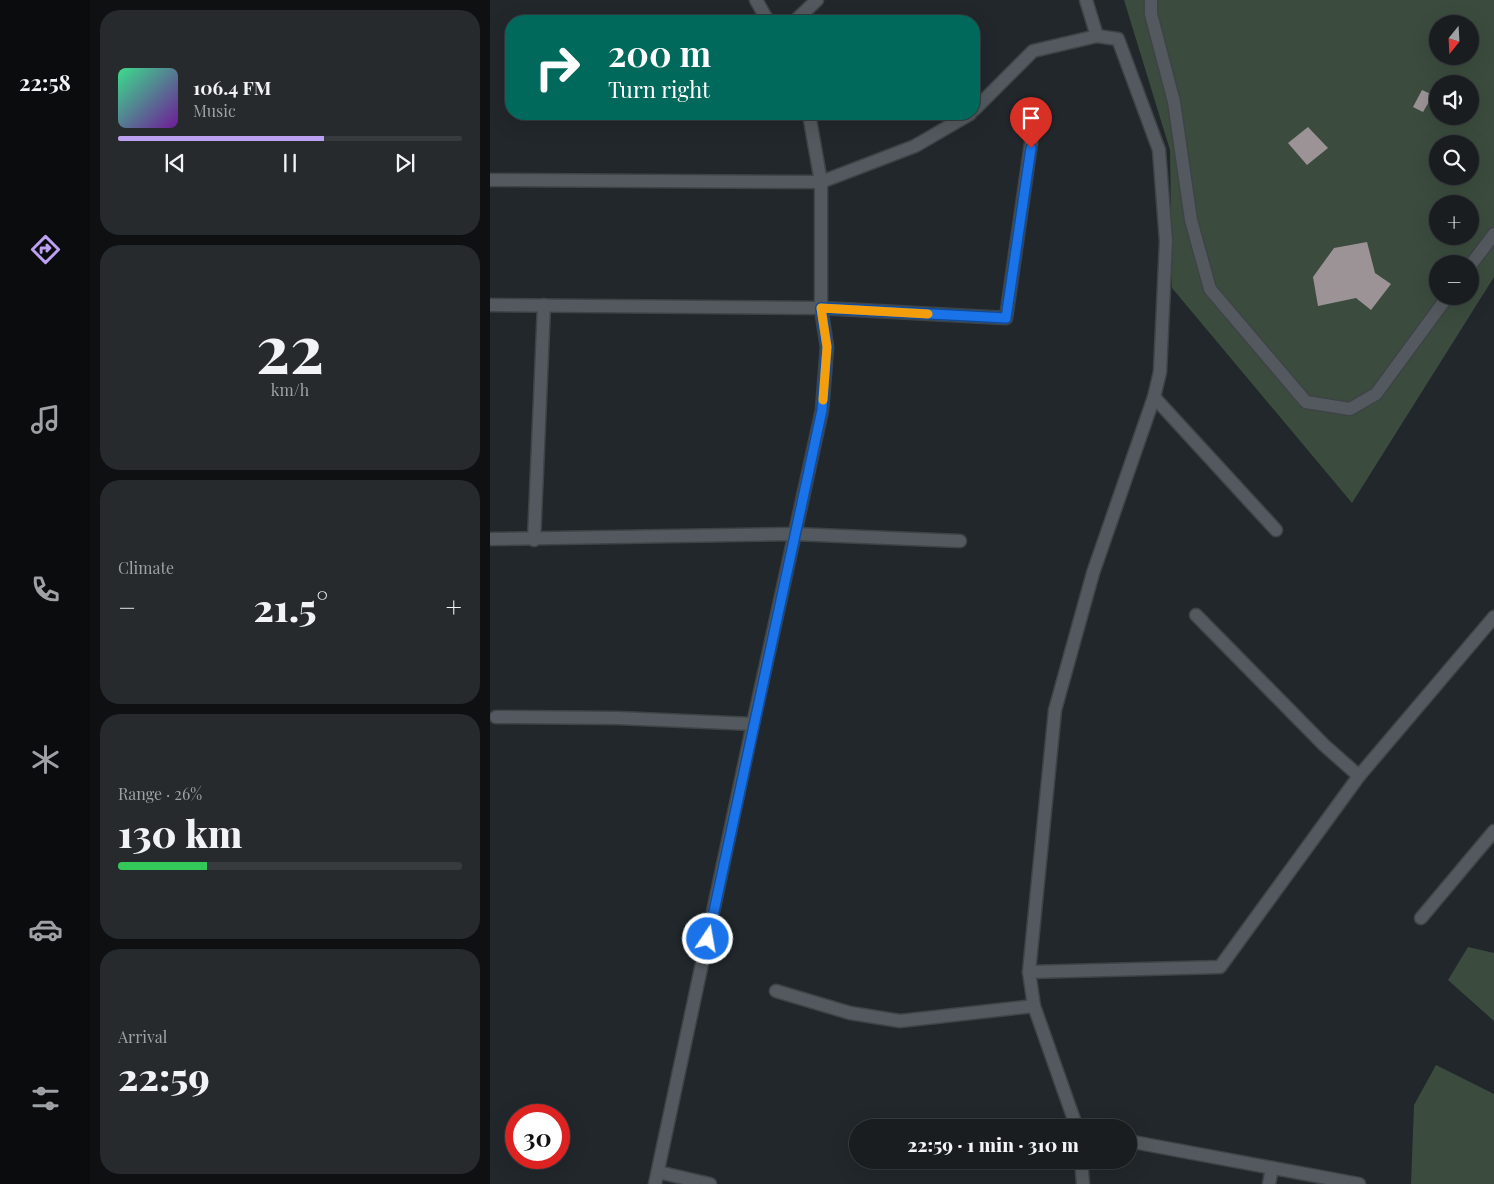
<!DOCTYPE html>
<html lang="en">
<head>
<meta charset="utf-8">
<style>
	body { margin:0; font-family:"Playfair Display",serif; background:#262a2d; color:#f1f3f6; height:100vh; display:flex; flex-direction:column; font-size:19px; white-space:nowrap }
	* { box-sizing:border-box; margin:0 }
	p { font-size:16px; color:#9fa2a5 }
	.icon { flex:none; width:28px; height:28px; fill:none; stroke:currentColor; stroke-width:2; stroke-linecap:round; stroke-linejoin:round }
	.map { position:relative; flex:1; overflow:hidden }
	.sheet { display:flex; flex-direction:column; gap:10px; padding:10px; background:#0e1012; width:400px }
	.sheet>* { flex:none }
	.guide { position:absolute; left:15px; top:15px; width:475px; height:105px; border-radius:20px; box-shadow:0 5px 20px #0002,0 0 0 1px #373b3e; background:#00695c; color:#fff; overflow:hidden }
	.needle { width:32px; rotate:198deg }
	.buttons { position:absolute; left:939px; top:15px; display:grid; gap:10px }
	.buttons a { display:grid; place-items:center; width:50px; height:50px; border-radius:50%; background:#191d20; box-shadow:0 5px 20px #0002,0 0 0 1px #373b3e; font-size:25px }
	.speed { position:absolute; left:15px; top:1104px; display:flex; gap:10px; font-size:25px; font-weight:700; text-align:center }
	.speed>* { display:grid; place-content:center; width:65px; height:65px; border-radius:50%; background:#191d20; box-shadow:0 5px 20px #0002,0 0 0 1px #373b3e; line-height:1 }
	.speed .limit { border:8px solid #d22; background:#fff; color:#111 }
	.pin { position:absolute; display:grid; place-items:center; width:42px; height:42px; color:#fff; margin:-51px -21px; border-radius:50% 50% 50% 0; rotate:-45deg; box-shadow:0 0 5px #0007 }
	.pin .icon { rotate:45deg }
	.me { position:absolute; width:55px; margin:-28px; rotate:12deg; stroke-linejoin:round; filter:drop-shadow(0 0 4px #0008) }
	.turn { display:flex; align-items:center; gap:18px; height:105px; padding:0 20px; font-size:22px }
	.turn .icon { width:65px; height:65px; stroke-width:2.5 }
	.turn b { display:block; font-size:35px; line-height:42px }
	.big { font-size:38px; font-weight:800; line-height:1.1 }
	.sheet .card { flex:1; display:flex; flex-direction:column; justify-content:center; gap:8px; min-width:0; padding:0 18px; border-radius:20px; background:#262a2d }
	.sheet .dial { align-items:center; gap:0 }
	.dial b { font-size:65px; line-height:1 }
	.song { display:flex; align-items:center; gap:15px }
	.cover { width:60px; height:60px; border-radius:8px; background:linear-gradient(135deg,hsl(150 70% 55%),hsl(280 70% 35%)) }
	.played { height:5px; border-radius:2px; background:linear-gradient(90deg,#bca0f2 60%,#373b3e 60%) }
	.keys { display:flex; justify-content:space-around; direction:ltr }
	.heat { display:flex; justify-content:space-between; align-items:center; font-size:28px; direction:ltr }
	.charge { height:8px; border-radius:4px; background:linear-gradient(90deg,#34c759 26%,#373b3e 0) }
	.trip { position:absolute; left:359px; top:1119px; width:288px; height:50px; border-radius:25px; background:#191d20; box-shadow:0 5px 20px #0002,0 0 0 1px #373b3e; font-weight:800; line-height:50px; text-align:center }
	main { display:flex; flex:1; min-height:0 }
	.tab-bar { display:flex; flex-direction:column; width:90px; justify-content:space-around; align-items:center; background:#0a0c0d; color:#9fa2a5 }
	.tab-bar .icon { width:35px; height:35px }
	.tab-bar .on { color:#bca0f2 }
	.tab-bar b { font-size:22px; color:#f1f3f6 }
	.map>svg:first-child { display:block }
	.green { fill:#3b4c3e; fill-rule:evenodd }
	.building { fill:#9c9397 }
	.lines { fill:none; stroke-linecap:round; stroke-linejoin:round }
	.minor-casing { stroke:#3e4346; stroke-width:15 }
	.minor { stroke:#53595e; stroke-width:12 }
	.route-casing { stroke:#114b97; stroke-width:12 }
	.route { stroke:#1a73e8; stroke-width:9 }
	.slow { stroke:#f59e0b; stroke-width:9 }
</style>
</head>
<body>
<main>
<nav class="tab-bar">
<b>22:58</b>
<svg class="icon on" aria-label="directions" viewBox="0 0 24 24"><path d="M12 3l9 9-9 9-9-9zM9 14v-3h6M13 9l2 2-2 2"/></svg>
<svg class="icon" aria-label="music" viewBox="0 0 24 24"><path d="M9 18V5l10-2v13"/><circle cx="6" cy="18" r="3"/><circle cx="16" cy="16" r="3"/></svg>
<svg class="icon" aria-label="phone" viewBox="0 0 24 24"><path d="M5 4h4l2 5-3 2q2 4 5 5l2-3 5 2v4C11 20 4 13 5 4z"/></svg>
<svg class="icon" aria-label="climate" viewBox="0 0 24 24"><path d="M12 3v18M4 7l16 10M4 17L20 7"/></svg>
<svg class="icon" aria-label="car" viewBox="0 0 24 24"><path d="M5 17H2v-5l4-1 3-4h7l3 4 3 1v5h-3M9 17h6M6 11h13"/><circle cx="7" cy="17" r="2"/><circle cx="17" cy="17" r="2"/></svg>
<svg class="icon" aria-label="filters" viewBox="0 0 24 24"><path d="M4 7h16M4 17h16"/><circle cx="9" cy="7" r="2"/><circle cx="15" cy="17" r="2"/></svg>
</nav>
<section class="sheet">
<div class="card">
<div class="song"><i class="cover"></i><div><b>106.4 FM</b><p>Music</p></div></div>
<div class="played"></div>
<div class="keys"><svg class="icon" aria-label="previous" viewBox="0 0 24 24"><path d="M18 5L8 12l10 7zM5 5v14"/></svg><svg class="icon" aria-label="pause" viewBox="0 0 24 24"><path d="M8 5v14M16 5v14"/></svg><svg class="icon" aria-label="next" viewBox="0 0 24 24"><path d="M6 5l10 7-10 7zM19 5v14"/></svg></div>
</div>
<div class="card dial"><b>22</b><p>km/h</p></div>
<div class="card"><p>Climate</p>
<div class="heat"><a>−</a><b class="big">21.5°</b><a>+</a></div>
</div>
<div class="card"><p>Range · 26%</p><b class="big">130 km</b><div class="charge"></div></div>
<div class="card"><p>Arrival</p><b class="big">22:59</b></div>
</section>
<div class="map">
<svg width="1004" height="1184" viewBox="0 0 1004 1184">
	<rect width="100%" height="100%" fill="#21272b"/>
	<g class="green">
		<path d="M634,0H1004V277L862,503L682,288L680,150ZM948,24H980V56H948ZM948,84H980V116H948ZM948,144H980V176H948ZM948,204H980V236H948ZM948,264H980V296H948Z"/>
		<polygon points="978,947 1004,953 1004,1021 958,980"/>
		<polygon points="946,1065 1004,1094 1004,1184 921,1184 924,1105"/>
	</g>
	<g class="building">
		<polygon points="932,90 943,95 933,112 923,107"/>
		<polygon points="818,127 838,148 817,165 798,143"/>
		<polygon points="877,242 885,273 901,284 881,310 866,298 828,306 823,277 844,248"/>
	</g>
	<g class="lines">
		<g class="minor-casing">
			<g id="minor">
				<polyline points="266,0 278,21"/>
				<polyline points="596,0 607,36"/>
				<polyline points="661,0 661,14 684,102 701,220 720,289 816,402 860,409 886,394 958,296"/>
				<polyline points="305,21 327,0"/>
				<polyline points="484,110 543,51 607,36 628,39 669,150 676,241 670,372 664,397 603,573 565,710 539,972 544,1006 587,1128"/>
				<polyline points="0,180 331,182 425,146 480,114"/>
				<polyline points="980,266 1004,234"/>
				<polyline points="0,305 331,308 516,318 543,129"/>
				<polyline points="664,397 786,530"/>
				<polyline points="0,539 304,534 470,541"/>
				<polyline points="44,540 54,305"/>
				<polyline points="706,615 834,745 869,776"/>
				<polyline points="6,717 128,718 263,724"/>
				<polyline points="931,918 1004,831"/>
				<polyline points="539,972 730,967 869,776 1004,617"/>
				<polyline points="286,991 360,1013 410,1021 544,1006"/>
				<polyline points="638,1141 869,1184"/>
				<polyline points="591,1160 593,1184"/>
				<polyline points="168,1172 220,1184"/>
				<polyline points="165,1184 263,724 332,410 337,347 331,308 331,182 319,114"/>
				<polyline points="779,1184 782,1168"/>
			</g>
		</g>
		<use href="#minor" class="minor"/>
	</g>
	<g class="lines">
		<g class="route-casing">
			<polyline id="route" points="218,939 332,410 337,347 331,308 516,318 541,148"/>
		</g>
		<use href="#route" class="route"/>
		<polyline class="slow" points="333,400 337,347 331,308 438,314"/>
	</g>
</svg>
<div class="buttons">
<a><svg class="needle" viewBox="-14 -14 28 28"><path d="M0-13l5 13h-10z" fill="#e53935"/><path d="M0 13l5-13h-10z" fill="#9fa2a5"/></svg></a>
<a><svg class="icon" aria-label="sound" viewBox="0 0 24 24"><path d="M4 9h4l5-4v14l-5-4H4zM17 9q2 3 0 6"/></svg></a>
<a><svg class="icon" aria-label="search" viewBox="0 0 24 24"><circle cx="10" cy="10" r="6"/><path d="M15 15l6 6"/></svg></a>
<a>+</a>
<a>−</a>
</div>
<div class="speed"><div class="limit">30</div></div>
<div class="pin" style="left:541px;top:148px;background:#d93025"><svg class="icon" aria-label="arrive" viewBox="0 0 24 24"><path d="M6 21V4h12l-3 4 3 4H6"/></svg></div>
<svg class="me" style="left:218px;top:939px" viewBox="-20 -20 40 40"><circle r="17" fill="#1a73e8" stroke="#fff" stroke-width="3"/><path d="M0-11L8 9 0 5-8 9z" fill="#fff"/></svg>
<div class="trip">22:59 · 1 min · 310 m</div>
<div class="guide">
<div class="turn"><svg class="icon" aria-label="right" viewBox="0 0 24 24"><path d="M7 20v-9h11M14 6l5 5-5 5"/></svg><div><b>200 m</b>Turn right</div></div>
</div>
</div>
</main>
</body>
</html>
